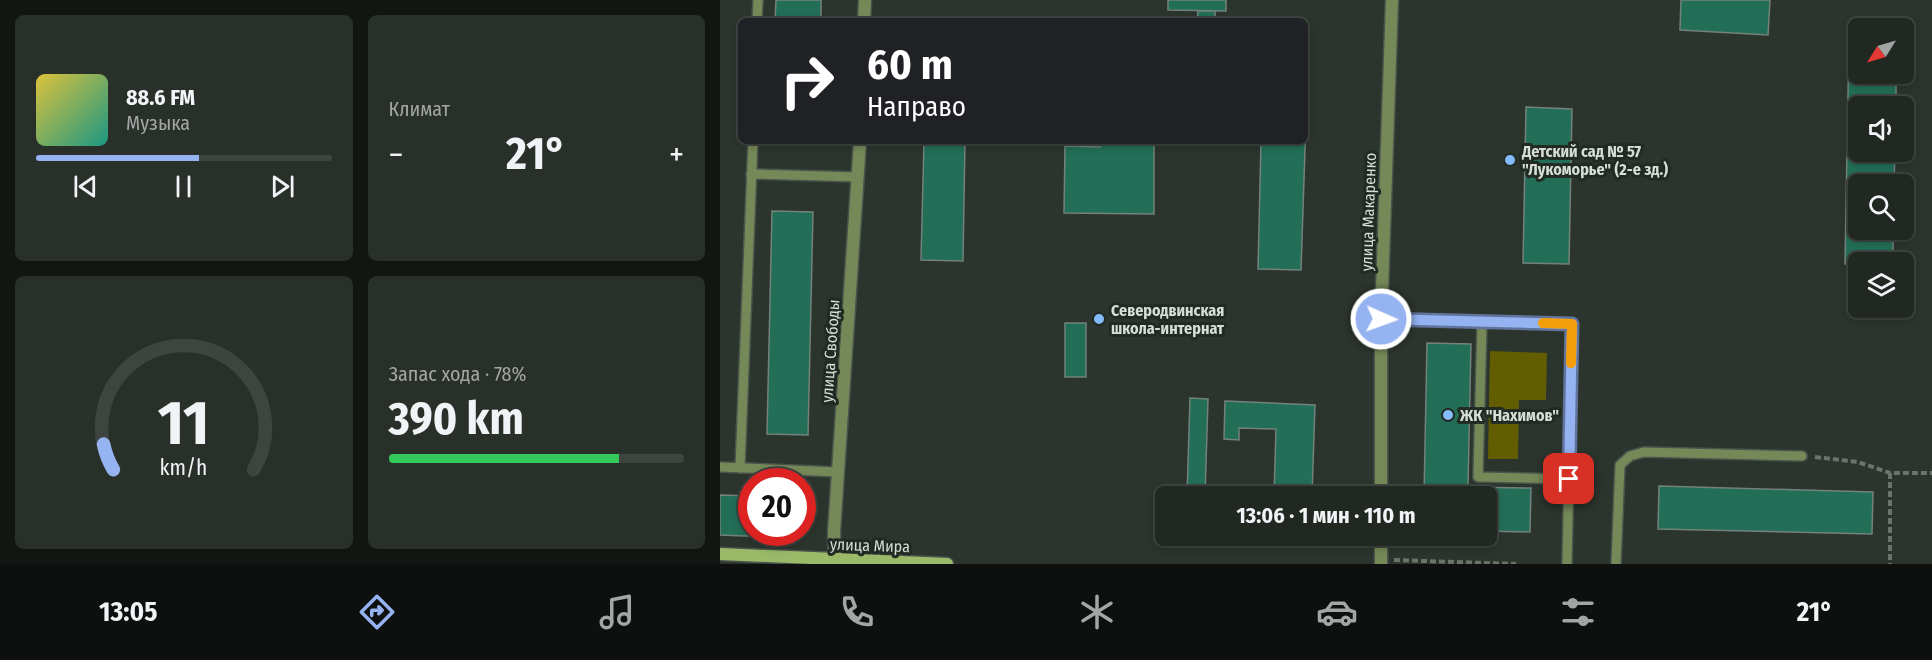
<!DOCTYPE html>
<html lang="ru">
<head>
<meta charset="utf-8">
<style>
	body { margin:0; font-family:"Fira Sans Condensed",sans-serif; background:#29302a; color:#f1f3f6; height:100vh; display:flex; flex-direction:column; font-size:22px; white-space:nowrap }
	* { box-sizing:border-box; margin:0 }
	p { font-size:20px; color:#a2a6a5 }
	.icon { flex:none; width:33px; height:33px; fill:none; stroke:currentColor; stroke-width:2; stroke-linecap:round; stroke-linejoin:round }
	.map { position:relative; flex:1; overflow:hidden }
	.sheet { display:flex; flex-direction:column; gap:15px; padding:15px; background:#121613; width:720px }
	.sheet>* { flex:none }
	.top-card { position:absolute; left:18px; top:18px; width:570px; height:126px; border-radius:9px; box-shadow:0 3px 9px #0003,0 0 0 2px #3e4440; background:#202124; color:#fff; overflow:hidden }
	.needle { width:39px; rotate:233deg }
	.tools { position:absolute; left:1128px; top:18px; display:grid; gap:12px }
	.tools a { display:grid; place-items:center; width:66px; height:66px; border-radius:9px; background:#212822; box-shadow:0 3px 9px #0003,0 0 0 2px #3e4440; font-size:30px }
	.speed { position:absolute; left:18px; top:468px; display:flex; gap:12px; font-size:30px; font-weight:700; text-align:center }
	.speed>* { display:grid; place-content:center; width:78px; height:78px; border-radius:50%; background:#212822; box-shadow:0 3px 9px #0003,0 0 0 2px #3e4440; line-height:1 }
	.speed .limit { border:9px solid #d22; background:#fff; color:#111 }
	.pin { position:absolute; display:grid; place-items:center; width:51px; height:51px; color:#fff; margin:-26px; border-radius:12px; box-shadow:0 3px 9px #0006 }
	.me { position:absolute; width:66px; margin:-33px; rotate:92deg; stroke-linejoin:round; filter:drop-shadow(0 0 4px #0008) }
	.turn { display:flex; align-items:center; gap:21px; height:126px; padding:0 30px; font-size:27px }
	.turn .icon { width:78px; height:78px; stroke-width:2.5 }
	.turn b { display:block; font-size:42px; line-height:51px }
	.big { font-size:45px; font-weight:700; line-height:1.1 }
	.sheet .widget { flex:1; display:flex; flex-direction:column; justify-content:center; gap:9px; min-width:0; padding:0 21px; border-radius:9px; background:#29302a }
	.sheet .dial { align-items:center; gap:0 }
	.dial svg { height:156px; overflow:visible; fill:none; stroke:#3e4440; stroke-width:7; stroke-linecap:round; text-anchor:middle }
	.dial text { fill:#f1f3f6; stroke:none }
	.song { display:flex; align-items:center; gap:18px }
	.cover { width:72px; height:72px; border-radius:9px; background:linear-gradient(135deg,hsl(50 70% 55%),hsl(170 70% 35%)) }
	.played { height:6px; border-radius:3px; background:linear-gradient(90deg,#95b2f1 55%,#3e4440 55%) }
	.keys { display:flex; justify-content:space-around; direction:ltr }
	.heat { display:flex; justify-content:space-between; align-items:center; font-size:33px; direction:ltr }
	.charge { height:9px; border-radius:4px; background:linear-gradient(90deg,#34c759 78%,#3e4440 0) }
	.sheet .tiles { flex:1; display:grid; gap:15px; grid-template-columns:repeat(2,1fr) }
	.trip { position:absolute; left:435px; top:486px; width:342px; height:60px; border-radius:9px; background:#212822; box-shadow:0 3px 9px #0003,0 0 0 2px #3e4440; font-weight:700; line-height:60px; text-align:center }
	.tab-bar { display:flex; height:96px; justify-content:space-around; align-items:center; background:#0d100e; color:#a2a6a5 }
	.tab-bar .icon { width:42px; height:42px }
	.tab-bar .active { color:#95b2f1 }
	.tab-bar b { font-size:27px; color:#f1f3f6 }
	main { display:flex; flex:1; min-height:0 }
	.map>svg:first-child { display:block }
	.green { fill:#625d00 }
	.building { fill:#226e57; stroke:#73827c; stroke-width:1.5 }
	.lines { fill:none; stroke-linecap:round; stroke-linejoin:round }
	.service-casing { stroke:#4b534c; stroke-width:12 }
	.minor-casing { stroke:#4b534c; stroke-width:15 }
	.secondary-casing { stroke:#4b534c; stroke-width:15 }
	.path { stroke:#6b736b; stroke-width:4; stroke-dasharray:6 3; stroke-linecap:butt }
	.service { stroke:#758958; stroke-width:9 }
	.minor { stroke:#758958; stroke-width:12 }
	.secondary { stroke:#9aba6a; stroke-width:12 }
	.route-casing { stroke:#61749d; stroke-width:15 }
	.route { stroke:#95b2f1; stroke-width:10 }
	.slow { stroke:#f59e0b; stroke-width:10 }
	.poi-dot { fill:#83bcfb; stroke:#222b23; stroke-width:2 }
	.labels { text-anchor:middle; stroke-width:6; stroke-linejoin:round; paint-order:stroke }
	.poi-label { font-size:16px; font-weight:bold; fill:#d7ddd7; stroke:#222b23; text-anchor:start }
	.street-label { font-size:16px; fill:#d7ddd7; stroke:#222b23 }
</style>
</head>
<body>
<main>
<section class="sheet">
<div class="tiles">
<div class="widget">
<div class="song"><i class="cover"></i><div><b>88.6 FM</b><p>Музыка</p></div></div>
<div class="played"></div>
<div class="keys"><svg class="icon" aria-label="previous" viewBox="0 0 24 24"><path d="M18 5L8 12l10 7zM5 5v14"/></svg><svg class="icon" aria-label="pause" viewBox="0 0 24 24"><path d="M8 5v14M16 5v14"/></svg><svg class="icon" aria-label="next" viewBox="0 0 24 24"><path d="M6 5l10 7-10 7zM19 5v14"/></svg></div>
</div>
<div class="widget"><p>Климат</p>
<div class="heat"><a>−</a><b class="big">21°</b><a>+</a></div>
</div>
<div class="widget dial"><svg viewBox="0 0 100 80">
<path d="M14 69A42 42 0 1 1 86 69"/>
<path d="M14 69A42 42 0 0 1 9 56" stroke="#95b2f1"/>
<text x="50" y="56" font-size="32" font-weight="700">11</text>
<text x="50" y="72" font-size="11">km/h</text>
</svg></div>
<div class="widget"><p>Запас хода · 78%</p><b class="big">390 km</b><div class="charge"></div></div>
</div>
</section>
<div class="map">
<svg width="1212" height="564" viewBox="0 0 1212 564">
	<rect width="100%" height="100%" fill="#2c352d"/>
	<polygon class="green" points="770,351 827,353 826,400 799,400 798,459 768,459"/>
	<g class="building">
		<polygon points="56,0 101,0 101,21 55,21"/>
		<polygon points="448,0 506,0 506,11 448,10"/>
		<polygon points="961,0 1050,0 1048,35 960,30"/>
		<polygon points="478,11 495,11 495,21 477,21"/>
		<polygon points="1129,38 1138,38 1138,74 1176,74 1176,106 1138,106 1138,152 1175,152 1174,184 1138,184 1138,230 1173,230 1173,262 1125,264"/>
		<polygon points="585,58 588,58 581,270 538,269 541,141 585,141"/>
		<polygon points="806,107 852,109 849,264 803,263"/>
		<polygon points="54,141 99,141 99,143 54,142"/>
		<polygon points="204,141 245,141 243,261 201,260"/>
		<polygon points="380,141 434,141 434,214 344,213 345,146 380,147"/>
		<polygon points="52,211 93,212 88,435 47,434"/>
		<rect x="345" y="323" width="21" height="54"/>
		<polygon points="707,343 751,344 748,487 811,488 810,532 766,531 766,496 704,496"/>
		<polygon points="470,398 488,399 485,496 467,496"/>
		<polygon points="505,401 595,405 592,496 554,496 556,429 519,428 519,440 504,439"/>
		<polygon points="939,486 1153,492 1152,534 938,529"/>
		<polygon points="0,495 32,496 32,532 79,532 78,538 0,535"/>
	</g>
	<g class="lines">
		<g class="service-casing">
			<g id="service">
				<polyline points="37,21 38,0"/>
				<polyline points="31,174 138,177"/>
				<polyline points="661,319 852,324 847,564"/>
				<polyline points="762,322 758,477 849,479"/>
				<polyline points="0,467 118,472"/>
				<polyline points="20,468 33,141"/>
				<polyline points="896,564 900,465 910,456 924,452 1082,456"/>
			</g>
		</g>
		<g class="minor-casing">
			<g id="minor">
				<polyline points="144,21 145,0"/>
				<polyline points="661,496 661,319 672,0"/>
				<polyline points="661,536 661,564"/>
				<polyline points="115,564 114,532 140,141"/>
			</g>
		</g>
		<g class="secondary-casing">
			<polyline id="secondary" points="0,554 227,564"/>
		</g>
		<g class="path">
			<polyline points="1095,457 1138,462 1170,473 1212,473"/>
			<polyline points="1170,473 1170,564"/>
			<polyline points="674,560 796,564"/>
		</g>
		<use href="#service" class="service"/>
		<use href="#minor" class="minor"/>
		<use href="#secondary" class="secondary"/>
	</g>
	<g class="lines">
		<g class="route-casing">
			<polyline id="route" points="661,319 852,324 849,479"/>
		</g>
		<use href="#route" class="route"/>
		<polyline class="slow" points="823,323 852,324 851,363"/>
	</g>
	<g class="poi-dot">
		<circle cx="790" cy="160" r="6"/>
		<circle cx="379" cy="319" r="6"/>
		<circle cx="728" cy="415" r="6"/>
	</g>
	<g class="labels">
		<g class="poi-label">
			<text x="802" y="157">Детский сад № 57<tspan x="802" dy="18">"Лукоморье" (2-е зд.)</tspan></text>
			<text x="391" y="316">Северодвинская<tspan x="391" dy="18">школа-интернат</tspan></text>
			<text x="740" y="421">ЖК "Нахимов"</text>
		</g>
		<g class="street-label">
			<text transform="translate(648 212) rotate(-88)" y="6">улица Макаренко</text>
			<text transform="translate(110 351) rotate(-86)" y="6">улица Свободы</text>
			<text transform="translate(150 545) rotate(2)" y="6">улица Мира</text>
		</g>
	</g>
</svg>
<div class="tools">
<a><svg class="needle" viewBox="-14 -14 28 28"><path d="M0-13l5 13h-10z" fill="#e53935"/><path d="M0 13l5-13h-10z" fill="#a2a6a5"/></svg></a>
<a><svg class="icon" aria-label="sound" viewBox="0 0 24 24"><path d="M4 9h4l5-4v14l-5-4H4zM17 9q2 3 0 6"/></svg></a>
<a><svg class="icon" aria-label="search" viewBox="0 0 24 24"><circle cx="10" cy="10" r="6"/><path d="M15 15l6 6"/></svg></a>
<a><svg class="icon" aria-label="layers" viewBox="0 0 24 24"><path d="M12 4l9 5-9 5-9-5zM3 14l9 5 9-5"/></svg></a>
</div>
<div class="speed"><div class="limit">20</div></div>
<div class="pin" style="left:849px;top:479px;background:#d93025"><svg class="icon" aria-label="arrive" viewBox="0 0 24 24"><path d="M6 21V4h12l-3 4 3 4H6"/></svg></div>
<svg class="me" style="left:661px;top:319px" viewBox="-20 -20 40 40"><circle r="17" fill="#95b2f1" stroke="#fff" stroke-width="3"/><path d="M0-11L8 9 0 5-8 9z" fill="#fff"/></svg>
<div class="trip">13:06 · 1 мин · 110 m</div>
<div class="top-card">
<div class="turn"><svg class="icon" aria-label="right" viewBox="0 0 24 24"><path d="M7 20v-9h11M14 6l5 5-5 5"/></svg><div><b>60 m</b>Направо</div></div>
</div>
</div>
</main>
<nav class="tab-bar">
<b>13:05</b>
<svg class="icon active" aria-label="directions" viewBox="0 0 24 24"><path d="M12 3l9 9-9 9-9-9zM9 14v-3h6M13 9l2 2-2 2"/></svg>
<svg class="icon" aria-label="music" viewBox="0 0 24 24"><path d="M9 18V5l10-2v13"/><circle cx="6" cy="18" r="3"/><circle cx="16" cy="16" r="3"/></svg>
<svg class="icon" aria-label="phone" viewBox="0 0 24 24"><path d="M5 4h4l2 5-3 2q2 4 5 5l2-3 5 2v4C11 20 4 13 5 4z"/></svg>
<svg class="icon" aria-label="climate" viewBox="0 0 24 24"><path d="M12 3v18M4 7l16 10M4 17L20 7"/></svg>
<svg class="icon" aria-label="car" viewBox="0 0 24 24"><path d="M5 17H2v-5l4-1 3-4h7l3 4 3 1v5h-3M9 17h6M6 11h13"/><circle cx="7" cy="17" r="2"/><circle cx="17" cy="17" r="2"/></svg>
<svg class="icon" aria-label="filters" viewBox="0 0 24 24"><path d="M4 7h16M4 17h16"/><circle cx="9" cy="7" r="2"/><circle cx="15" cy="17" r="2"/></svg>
<b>21°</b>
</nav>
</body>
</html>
